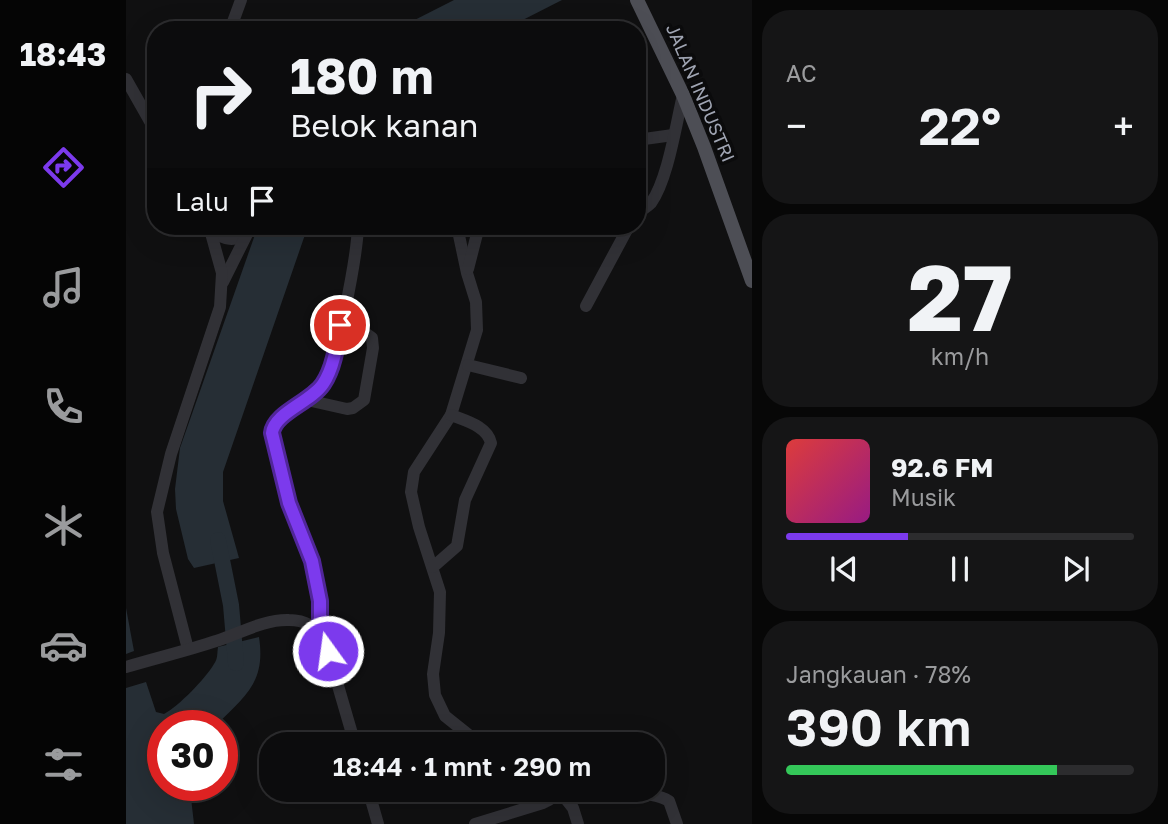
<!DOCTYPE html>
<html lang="id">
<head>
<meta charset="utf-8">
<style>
	body { margin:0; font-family:"Golos Text",sans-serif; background:#151516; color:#f1f3f6; height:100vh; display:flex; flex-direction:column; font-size:26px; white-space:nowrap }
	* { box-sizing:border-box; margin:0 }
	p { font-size:23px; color:#9a9b9d }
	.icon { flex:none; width:38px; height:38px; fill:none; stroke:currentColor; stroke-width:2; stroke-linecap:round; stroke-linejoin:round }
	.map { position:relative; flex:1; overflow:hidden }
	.side { display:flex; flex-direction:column; gap:10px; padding:10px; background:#070707; width:416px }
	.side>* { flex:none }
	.banner { position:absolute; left:21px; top:21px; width:499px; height:214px; border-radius:28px; box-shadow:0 7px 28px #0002,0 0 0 2px #2c2c2e; background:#0c0c0d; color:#f1f3f6; overflow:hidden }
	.speed { position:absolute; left:21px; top:710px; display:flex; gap:14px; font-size:35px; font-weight:700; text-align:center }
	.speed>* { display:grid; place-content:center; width:91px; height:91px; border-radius:50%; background:#0c0c0d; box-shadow:0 7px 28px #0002,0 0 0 2px #2c2c2e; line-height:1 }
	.speed .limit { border:10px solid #d22; background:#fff; color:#111 }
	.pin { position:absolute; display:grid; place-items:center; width:60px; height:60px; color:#fff; margin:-30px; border:4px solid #fff; border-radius:50%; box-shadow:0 2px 7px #0007 }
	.me { position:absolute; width:77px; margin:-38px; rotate:346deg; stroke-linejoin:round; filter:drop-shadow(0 0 5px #0008) }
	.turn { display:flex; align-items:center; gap:24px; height:147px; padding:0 28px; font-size:32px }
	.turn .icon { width:91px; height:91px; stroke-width:2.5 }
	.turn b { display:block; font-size:49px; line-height:60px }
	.then { display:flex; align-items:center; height:66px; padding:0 28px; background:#0003; gap:14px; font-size:26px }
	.big { font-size:52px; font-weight:600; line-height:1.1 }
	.side .card { flex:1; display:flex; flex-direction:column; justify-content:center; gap:10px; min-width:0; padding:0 24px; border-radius:28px; background:#151516 }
	.side .dial { align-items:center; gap:0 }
	.dial b { font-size:91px; line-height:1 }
	.song { display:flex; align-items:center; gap:21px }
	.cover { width:84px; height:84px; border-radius:10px; background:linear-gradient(135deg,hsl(0 70% 55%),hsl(310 70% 35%)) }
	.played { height:7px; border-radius:4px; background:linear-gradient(90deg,#7c3aed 35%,#2c2c2e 35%) }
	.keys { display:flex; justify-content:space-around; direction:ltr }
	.heat { display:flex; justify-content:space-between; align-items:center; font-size:38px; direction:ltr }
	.charge { height:10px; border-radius:5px; background:linear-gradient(90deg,#34c759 78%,#2c2c2e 0) }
	.trip { position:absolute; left:133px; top:732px; width:406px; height:70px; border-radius:28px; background:#0c0c0d; box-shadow:0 7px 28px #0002,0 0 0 2px #2c2c2e; font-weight:600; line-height:70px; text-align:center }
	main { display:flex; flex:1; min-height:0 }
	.tab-bar { display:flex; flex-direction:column; width:126px; justify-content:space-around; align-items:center; background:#050505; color:#9a9b9d }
	.tab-bar .icon { width:49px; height:49px }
	.tab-bar .current { color:#7c3aed }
	.tab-bar b { font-size:32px; color:#f1f3f6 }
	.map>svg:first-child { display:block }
	.water { fill:#262e35 }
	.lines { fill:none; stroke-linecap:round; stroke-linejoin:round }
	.river { stroke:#262e35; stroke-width:16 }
	.minor { stroke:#313136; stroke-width:12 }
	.major { stroke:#4d4e55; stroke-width:14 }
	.route-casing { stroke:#51269a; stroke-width:18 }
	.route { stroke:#7c3aed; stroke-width:12 }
	.labels { text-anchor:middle; stroke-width:7; stroke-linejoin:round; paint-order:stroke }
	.street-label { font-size:18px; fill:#a0a5b3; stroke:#0b0b0c }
</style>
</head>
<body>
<main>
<nav class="tab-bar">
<b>18:43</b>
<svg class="icon current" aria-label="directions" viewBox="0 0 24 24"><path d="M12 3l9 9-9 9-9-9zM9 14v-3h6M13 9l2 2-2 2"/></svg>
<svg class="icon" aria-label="music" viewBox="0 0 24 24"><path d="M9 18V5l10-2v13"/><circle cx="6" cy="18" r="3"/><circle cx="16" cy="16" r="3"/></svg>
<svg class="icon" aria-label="phone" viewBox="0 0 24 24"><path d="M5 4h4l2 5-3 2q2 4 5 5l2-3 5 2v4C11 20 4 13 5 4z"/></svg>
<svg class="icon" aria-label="climate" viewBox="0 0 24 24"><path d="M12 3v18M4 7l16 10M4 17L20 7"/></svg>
<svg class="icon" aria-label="car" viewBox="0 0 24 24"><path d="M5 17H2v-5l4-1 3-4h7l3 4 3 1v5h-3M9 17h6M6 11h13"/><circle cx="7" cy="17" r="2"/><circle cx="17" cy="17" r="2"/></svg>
<svg class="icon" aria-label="filters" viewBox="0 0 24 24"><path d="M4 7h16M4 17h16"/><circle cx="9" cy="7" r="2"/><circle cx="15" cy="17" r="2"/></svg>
</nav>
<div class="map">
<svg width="626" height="824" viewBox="0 0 626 824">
	<rect width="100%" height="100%" fill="#101011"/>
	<g class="water">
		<polygon points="328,0 436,0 377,30 269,30"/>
		<polygon points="132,226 182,226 97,472 97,501 113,558 68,568 62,559 50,509 49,489 54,448"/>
		<polygon points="0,608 8,651 0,654"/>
		<path d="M133,637C140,683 119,696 89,726H37V786H61L64,789L68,824H0V688L20,682L30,712L38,714C53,706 79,679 88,664C92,659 91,653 92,647Z"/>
	</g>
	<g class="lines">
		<polyline class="river" points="92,540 105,605 110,663"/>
		<g class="minor">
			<polyline points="104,30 115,0"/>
			<polyline points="0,79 30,132"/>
			<polyline points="511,140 547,135"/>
			<path d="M511,212C516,210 521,207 525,203C542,179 550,124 557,95"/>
			<polyline points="331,226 341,273 350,302 351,330 325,415 288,472 285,492 293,527 314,592 313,633 307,674 309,695 319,716 354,744"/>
			<path d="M85,230C98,240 109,243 122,232"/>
			<polyline points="342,269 353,226"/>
			<polyline points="97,282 125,226"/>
			<polyline points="460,306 503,226"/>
			<polyline points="342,365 395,378"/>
			<polyline points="181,400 221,409 227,408 238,400 247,348 246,338 239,333 214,325"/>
			<path d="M307,567L331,546L339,500L365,443C361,426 340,421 325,415"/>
			<path d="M194,633V601L190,579L182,549L163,503L146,429C155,410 181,404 195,387C211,367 231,254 232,226"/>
			<polyline points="62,649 37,553 31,512 45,454 94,307 96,273 83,226"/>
			<path d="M0,667C30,658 60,651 90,641C113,634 138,619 163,620C179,620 191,627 199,641L229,744"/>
			<polyline points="242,789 252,824"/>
			<polyline points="436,794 447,808 452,824"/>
			<path d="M441,798C465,794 522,788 543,801L551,824"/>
			<polyline points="349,824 417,803 423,800 426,789"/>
		</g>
		<polyline class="major" points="511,0 557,95 578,147 626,281"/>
	</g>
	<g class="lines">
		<g class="route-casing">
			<path id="route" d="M202,651L194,633V601L186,561L163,503L146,433C148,413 185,402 197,384C208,368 211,344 214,325"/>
		</g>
		<use href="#route" class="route"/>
	</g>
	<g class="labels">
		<g class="street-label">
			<text transform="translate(574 93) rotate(67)" y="6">JALAN INDUSTRI</text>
		</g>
	</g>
</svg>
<div class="speed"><div class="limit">30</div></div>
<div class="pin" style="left:214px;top:325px;background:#d93025"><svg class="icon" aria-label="arrive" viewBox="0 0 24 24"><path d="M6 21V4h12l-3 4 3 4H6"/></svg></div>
<svg class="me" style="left:202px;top:651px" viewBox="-20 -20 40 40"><circle r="17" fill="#7c3aed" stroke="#fff" stroke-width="3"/><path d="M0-11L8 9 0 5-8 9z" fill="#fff"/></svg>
<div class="trip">18:44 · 1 mnt · 290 m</div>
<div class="banner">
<div class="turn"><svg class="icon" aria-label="right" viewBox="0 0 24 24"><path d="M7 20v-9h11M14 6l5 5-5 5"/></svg><div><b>180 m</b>Belok kanan</div></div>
<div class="then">Lalu<svg class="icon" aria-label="arrive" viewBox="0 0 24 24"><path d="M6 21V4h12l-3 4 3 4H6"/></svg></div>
</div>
</div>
<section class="side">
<div class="card"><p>AC</p>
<div class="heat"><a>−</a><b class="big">22°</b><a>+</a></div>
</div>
<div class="card dial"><b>27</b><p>km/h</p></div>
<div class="card">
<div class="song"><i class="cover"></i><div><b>92.6 FM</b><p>Musik</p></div></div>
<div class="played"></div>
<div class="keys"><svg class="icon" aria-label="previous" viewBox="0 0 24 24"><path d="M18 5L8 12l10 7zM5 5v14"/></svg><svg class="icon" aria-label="pause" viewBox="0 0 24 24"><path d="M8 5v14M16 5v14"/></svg><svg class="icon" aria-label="next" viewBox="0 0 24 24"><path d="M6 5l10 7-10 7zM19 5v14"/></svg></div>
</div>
<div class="card"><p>Jangkauan · 78%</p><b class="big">390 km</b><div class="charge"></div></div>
</section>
</main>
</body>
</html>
